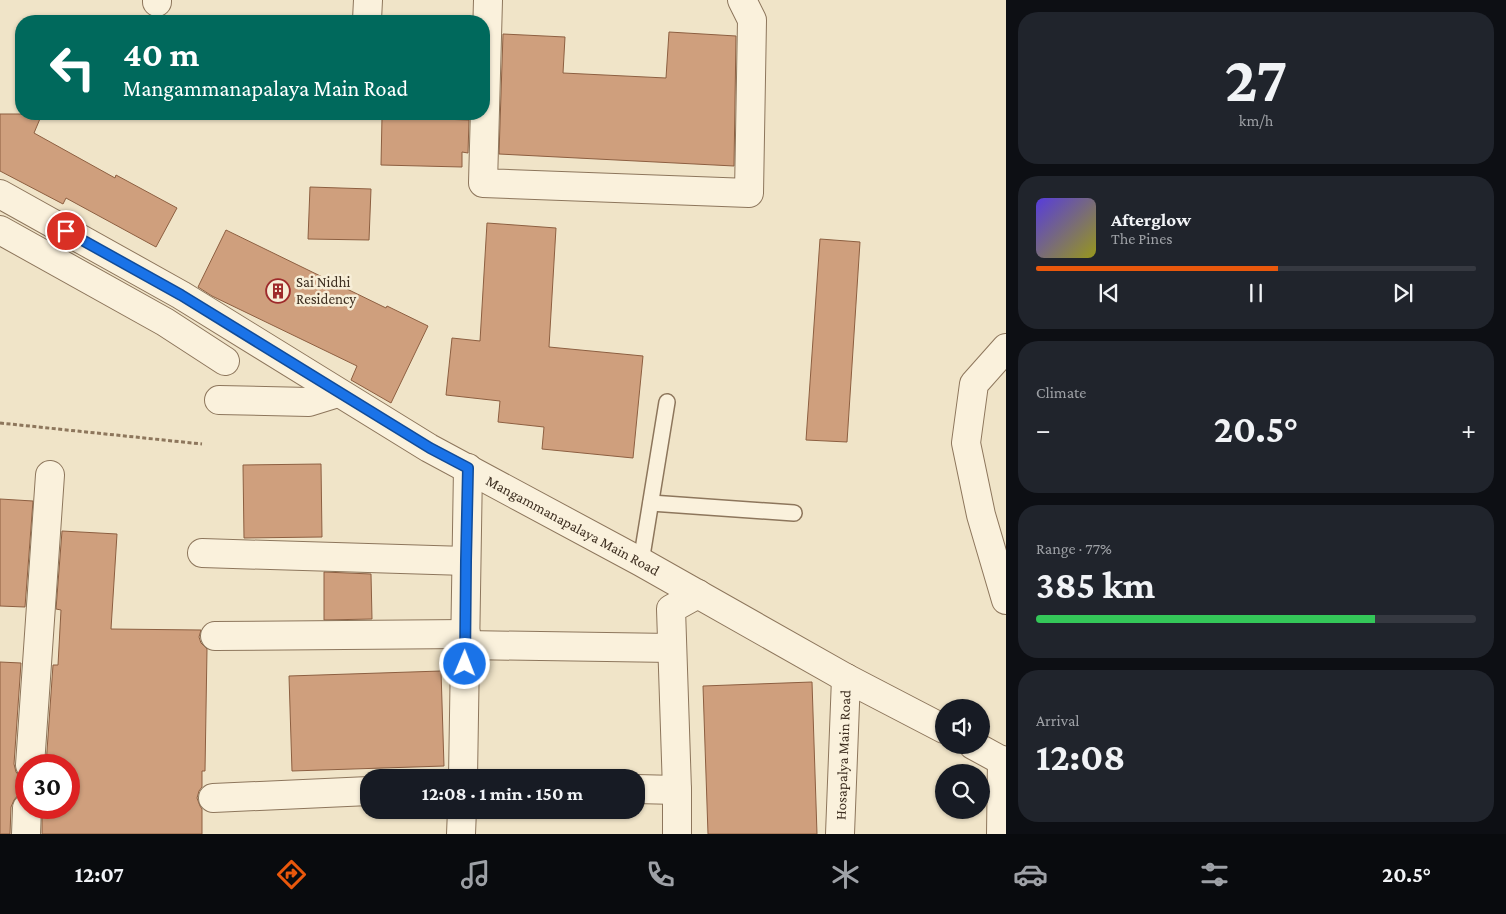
<!DOCTYPE html>
<html lang="en">
<head>
<meta charset="utf-8">
<style>
	body { margin:0; font-family:"Crimson Pro",serif; background:#20242c; color:#f1f3f6; height:100vh; display:flex; flex-direction:column; font-size:19px; white-space:nowrap }
	* { box-sizing:border-box; margin:0 }
	p { font-size:16px; color:#9ea1a6 }
	.icon { flex:none; width:28px; height:28px; fill:none; stroke:currentColor; stroke-width:2; stroke-linecap:round; stroke-linejoin:round }
	.map { position:relative; flex:1; overflow:hidden }
	.sheet { display:flex; flex-direction:column; gap:12px; padding:12px; background:#0d0f14; width:500px }
	.sheet>* { flex:none }
	.top-card { position:absolute; left:15px; top:15px; width:475px; height:105px; border-radius:20px; box-shadow:0 1px 4px #0004; background:#00695c; color:#fff; overflow:hidden }
	.tools { position:absolute; left:935px; top:699px; display:grid; gap:10px }
	.tools a { display:grid; place-items:center; width:55px; height:55px; border-radius:50%; background:#171b24; box-shadow:0 1px 4px #0004; font-size:25px }
	.speed { position:absolute; left:15px; top:754px; display:flex; gap:10px; font-size:25px; font-weight:700; text-align:center }
	.speed>* { display:grid; place-content:center; width:65px; height:65px; border-radius:50%; background:#171b24; box-shadow:0 1px 4px #0004; line-height:1 }
	.speed .limit { border:8px solid #d22; background:#fff; color:#111 }
	.pin { position:absolute; display:grid; place-items:center; width:42px; height:42px; color:#fff; margin:-21px; border:2px solid #fff; border-radius:50%; box-shadow:0 1px 5px #0007 }
	.me { position:absolute; width:55px; margin:-28px; rotate:1deg; stroke-linejoin:round; filter:drop-shadow(0 0 4px #0008) }
	.turn { display:flex; align-items:center; gap:18px; height:105px; padding:0 25px; font-size:22px }
	.turn .icon { width:65px; height:65px; stroke-width:2.5 }
	.turn b { display:block; font-size:35px; line-height:42px }
	.big { font-size:38px; font-weight:700; line-height:1.1 }
	.sheet .card { flex:1; display:flex; flex-direction:column; justify-content:center; gap:8px; min-width:0; padding:0 18px; border-radius:20px; background:#20242c }
	.sheet .dial { align-items:center; gap:0 }
	.dial b { font-size:65px; line-height:1 }
	.song { display:flex; align-items:center; gap:15px }
	.cover { width:60px; height:60px; border-radius:8px; background:linear-gradient(135deg,hsl(250 70% 55%),hsl(60 70% 35%)) }
	.played { height:5px; border-radius:2px; background:linear-gradient(90deg,#ea580c 55%,#363941 55%) }
	.keys { display:flex; justify-content:space-around; direction:ltr }
	.heat { display:flex; justify-content:space-between; align-items:center; font-size:28px; direction:ltr }
	.charge { height:8px; border-radius:4px; background:linear-gradient(90deg,#34c759 77%,#363941 0) }
	.trip { position:absolute; left:360px; top:769px; width:285px; height:50px; border-radius:20px; background:#171b24; box-shadow:0 1px 4px #0004; font-weight:700; line-height:50px; text-align:center }
	.tab-bar { display:flex; height:80px; justify-content:space-around; align-items:center; background:#090b0e; color:#9ea1a6 }
	.tab-bar .icon { width:35px; height:35px }
	.tab-bar .active { color:#ea580c }
	.tab-bar b { font-size:22px; color:#f1f3f6 }
	main { display:flex; flex:1; min-height:0 }
	.map>svg:first-child { display:block }
	.building { fill:#cf9f7d; stroke:#8d5f41 }
	.lines { fill:none; stroke-linecap:round; stroke-linejoin:round }
	.service-casing { stroke:#8d765c; stroke-width:18 }
	.minor-casing { stroke:#8d765c; stroke-width:30 }
	.tertiary-casing { stroke:#8d765c; stroke-width:30 }
	.path { stroke:#8d765c; stroke-width:3; stroke-dasharray:4 2.5; stroke-linecap:butt }
	.service { stroke:#faf1dc; stroke-width:15 }
	.minor { stroke:#faf1dc; stroke-width:28 }
	.tertiary { stroke:#faf1dc; stroke-width:28 }
	.route-casing { stroke:#114b97; stroke-width:12 }
	.route { stroke:#1a73e8; stroke-width:9 }
	.labels { text-anchor:middle; stroke-width:5; stroke-linejoin:round; paint-order:stroke }
	.poi-label { font-size:15px; fill:#3d2e20; stroke:#f7eed8; text-anchor:start }
	.street-label { font-size:15px; fill:#3d2e20; stroke:#f7eed8 }
</style>
</head>
<body>
<main>
<div class="map">
<svg width="1006" height="834" viewBox="0 0 1006 834">
	<rect width="100%" height="100%" fill="#f0e4c8"/>
	<g class="building">
		<polygon points="669,32 736,36 734,166 499,154 503,34 565,37 563,73 666,78"/>
		<polygon points="0,114 42,114 34,133 115,178 116,175 177,208 156,247 66,198 63,204 0,171"/>
		<polygon points="382,117 469,120 468,153 462,152 462,167 381,165"/>
		<polygon points="310,187 371,189 369,240 308,239"/>
		<polygon points="487,223 556,228 549,347 643,356 633,458 542,449 544,427 498,422 500,401 446,395 452,338 480,341"/>
		<polygon points="226,230 386,308 387,306 428,326 391,403 351,380 357,366 212,296 198,287"/>
		<polygon points="820,239 860,242 847,442 806,440"/>
		<polygon points="321,464 322,537 244,538 243,465"/>
		<polygon points="0,499 33,501 25,607 0,606"/>
		<polygon points="62,531 117,534 111,629 201,630 199,637 201,643 207,649 205,771 202,771 202,787 199,791 197,798 200,806 202,809 202,834 42,834 42,808 69,808 69,765 46,765 53,665 58,665 61,610 56,609"/>
		<polygon points="324,572 371,574 372,619 324,620"/>
		<polygon points="0,662 21,663 14,764 16,772 21,778 26,780 26,793 19,794 14,800 11,807 10,834 0,834"/>
		<polygon points="441,671 444,766 292,771 289,676"/>
		<polygon points="812,682 817,834 708,834 703,686"/>
	</g>
	<g class="lines">
		<g class="service-casing">
			<g id="service">
				<polyline points="651,503 794,513"/>
				<polyline points="641,562 667,402"/>
			</g>
		</g>
		<g class="minor-casing">
			<g id="minor">
				<polyline points="488,0 483,183 749,193 752,20 742,0"/>
				<polyline points="157,2 157,0"/>
				<polyline points="367,20 368,0"/>
				<polyline points="0,230 165,322 225,361"/>
				<polyline points="1006,348 974,384 966,443 981,515 1006,600"/>
				<polyline points="219,400 309,402 338,393"/>
				<polyline points="202,553 466,561"/>
				<polyline points="215,636 466,634"/>
				<polyline points="466,645 672,648"/>
				<polyline points="30,765 50,475"/>
				<polyline points="463,778 468,468"/>
				<polyline points="636,789 677,790"/>
				<polyline points="213,798 369,791"/>
				<polyline points="26,834 27,808"/>
				<polyline points="461,834 462,810"/>
				<polyline points="677,834 677,790 671,609 698,594"/>
				<polyline points="1001,834 1002,760"/>
			</g>
		</g>
		<g class="tertiary-casing">
			<g id="tertiary">
				<path id="s1" d="M0,194L181,295L429,448L641,562L846,678L944,729"/>
				<polyline points="973,745 1006,763"/>
				<path id="s2" d="M840,834L846,678"/>
			</g>
		</g>
		<polyline class="path" points="0,423 202,444"/>
		<use href="#service" class="service"/>
		<use href="#minor" class="minor"/>
		<use href="#tertiary" class="tertiary"/>
	</g>
	<g class="lines">
		<g class="route-casing">
			<polyline id="route" points="66,231 181,295 430,448 468,468 466,561 465,664"/>
		</g>
		<use href="#route" class="route"/>
	</g>
	<defs>
		<g id="building-ring" transform="scale(1.25)"><circle r="9.5" fill="#f7eed8" stroke="#9e2a2b" stroke-width="1.5"/><path d="M-4-6H4V6H1V3H-1V6H-4ZM-2.5-4.3h1.7v1.8h-1.7ZM.8-4.3h1.7v1.8H.8ZM-2.5-1h1.7V.8h-1.7ZM.8-1h1.7V.8H.8Z" fill="#9e2a2b"/></g>
	</defs>
	<g fill-rule="evenodd">
		<use href="#building-ring" x="278" y="291"/>
	</g>
	<g class="labels">
		<g class="poi-label">
			<text x="296" y="287">Sai Nidhi<tspan x="296" dy="17">Residency</tspan></text>
		</g>
		<g class="street-label">
			<text dy="5" stroke="none"><textPath href="#s1" startOffset="662">Mangammanapalaya Main Road</textPath></text>
			<text dy="5" stroke="none"><textPath href="#s2" startOffset="79">Hosapalya Main Road</textPath></text>
		</g>
	</g>
</svg>
<div class="tools">
<a><svg class="icon" aria-label="sound" viewBox="0 0 24 24"><path d="M4 9h4l5-4v14l-5-4H4zM17 9q2 3 0 6"/></svg></a>
<a><svg class="icon" aria-label="search" viewBox="0 0 24 24"><circle cx="10" cy="10" r="6"/><path d="M15 15l6 6"/></svg></a>
</div>
<div class="speed"><div class="limit">30</div></div>
<div class="pin" style="left:66px;top:231px;background:#d93025"><svg class="icon" aria-label="arrive" viewBox="0 0 24 24"><path d="M6 21V4h12l-3 4 3 4H6"/></svg></div>
<svg class="me" style="left:465px;top:664px" viewBox="-20 -20 40 40"><circle r="17" fill="#1a73e8" stroke="#fff" stroke-width="3"/><path d="M0-11L8 9 0 5-8 9z" fill="#fff"/></svg>
<div class="trip">12:08 · 1 min · 150 m</div>
<div class="top-card">
<div class="turn"><svg class="icon" aria-label="left" viewBox="0 0 24 24"><path d="M17 20v-9H6M10 6l-5 5 5 5"/></svg><div><b>40 m</b>Mangammanapalaya Main Road</div></div>
</div>
</div>
<section class="sheet">
<div class="card dial"><b>27</b><p>km/h</p></div>
<div class="card">
<div class="song"><i class="cover"></i><div><b>Afterglow</b><p>The Pines</p></div></div>
<div class="played"></div>
<div class="keys"><svg class="icon" aria-label="previous" viewBox="0 0 24 24"><path d="M18 5L8 12l10 7zM5 5v14"/></svg><svg class="icon" aria-label="pause" viewBox="0 0 24 24"><path d="M8 5v14M16 5v14"/></svg><svg class="icon" aria-label="next" viewBox="0 0 24 24"><path d="M6 5l10 7-10 7zM19 5v14"/></svg></div>
</div>
<div class="card"><p>Climate</p>
<div class="heat"><a>−</a><b class="big">20.5°</b><a>+</a></div>
</div>
<div class="card"><p>Range · 77%</p><b class="big">385 km</b><div class="charge"></div></div>
<div class="card"><p>Arrival</p><b class="big">12:08</b></div>
</section>
</main>
<nav class="tab-bar">
<b>12:07</b>
<svg class="icon active" aria-label="directions" viewBox="0 0 24 24"><path d="M12 3l9 9-9 9-9-9zM9 14v-3h6M13 9l2 2-2 2"/></svg>
<svg class="icon" aria-label="music" viewBox="0 0 24 24"><path d="M9 18V5l10-2v13"/><circle cx="6" cy="18" r="3"/><circle cx="16" cy="16" r="3"/></svg>
<svg class="icon" aria-label="phone" viewBox="0 0 24 24"><path d="M5 4h4l2 5-3 2q2 4 5 5l2-3 5 2v4C11 20 4 13 5 4z"/></svg>
<svg class="icon" aria-label="climate" viewBox="0 0 24 24"><path d="M12 3v18M4 7l16 10M4 17L20 7"/></svg>
<svg class="icon" aria-label="car" viewBox="0 0 24 24"><path d="M5 17H2v-5l4-1 3-4h7l3 4 3 1v5h-3M9 17h6M6 11h13"/><circle cx="7" cy="17" r="2"/><circle cx="17" cy="17" r="2"/></svg>
<svg class="icon" aria-label="filters" viewBox="0 0 24 24"><path d="M4 7h16M4 17h16"/><circle cx="9" cy="7" r="2"/><circle cx="15" cy="17" r="2"/></svg>
<b>20.5°</b>
</nav>
</body>
</html>
